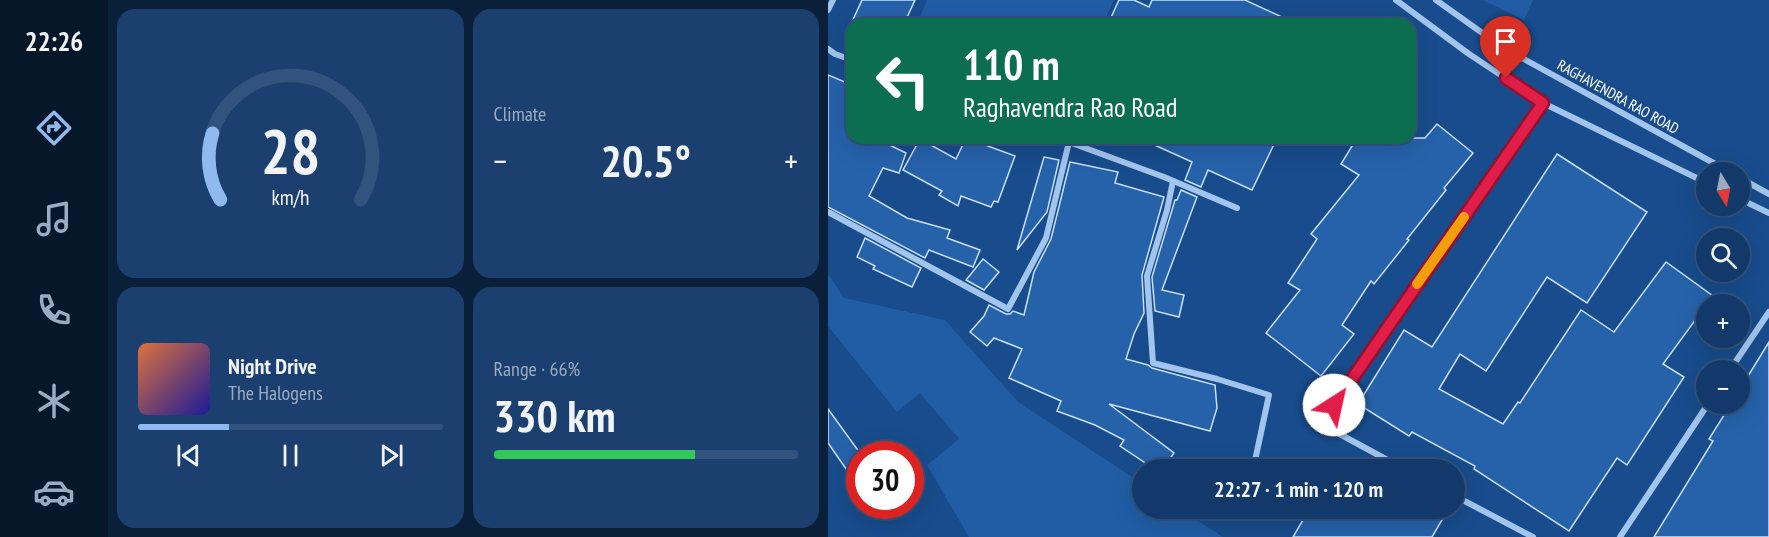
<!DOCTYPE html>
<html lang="en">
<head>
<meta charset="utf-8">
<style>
	body { margin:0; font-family:"PT Sans Narrow",sans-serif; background:#1b406f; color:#f1f3f6; height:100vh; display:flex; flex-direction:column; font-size:22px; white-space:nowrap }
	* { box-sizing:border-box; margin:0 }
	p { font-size:20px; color:#9cacc0 }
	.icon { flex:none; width:33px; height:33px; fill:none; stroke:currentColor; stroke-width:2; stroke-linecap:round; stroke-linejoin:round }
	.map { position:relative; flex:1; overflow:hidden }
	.details { display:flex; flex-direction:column; gap:9px; padding:9px; background:#0a1f3a; width:720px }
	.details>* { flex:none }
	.hud { position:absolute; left:18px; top:18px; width:570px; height:126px; border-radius:18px; box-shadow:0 6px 24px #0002,0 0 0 2px #31537d; background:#0b6e4f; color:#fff; overflow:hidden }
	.needle { width:39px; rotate:170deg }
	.buttons { position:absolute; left:868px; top:162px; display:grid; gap:12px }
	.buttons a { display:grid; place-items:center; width:54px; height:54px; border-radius:50%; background:#123969; box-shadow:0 6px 24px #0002,0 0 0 2px #31537d; font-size:30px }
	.speed { position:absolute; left:18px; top:441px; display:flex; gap:12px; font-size:30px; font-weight:700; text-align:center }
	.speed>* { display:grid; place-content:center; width:78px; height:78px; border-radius:50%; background:#123969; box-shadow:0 6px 24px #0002,0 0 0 2px #31537d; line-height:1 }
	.speed .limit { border:9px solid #d22; background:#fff; color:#111 }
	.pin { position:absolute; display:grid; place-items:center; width:51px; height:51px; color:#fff; margin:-62px -26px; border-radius:50% 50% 50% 0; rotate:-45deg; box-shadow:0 0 6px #0007 }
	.pin .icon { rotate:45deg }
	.me { position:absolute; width:66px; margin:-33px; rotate:35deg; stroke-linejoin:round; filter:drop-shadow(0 0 4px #0008) }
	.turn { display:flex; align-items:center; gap:21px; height:126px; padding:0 18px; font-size:27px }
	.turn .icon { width:78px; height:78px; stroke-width:2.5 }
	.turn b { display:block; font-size:42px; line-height:51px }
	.big { font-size:45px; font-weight:700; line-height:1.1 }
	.details .widget { flex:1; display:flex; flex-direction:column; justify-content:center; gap:9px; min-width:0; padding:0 21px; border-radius:18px; background:#1b406f }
	.details .dial { align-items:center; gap:0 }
	.dial svg { height:156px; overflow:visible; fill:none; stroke:#31537d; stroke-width:7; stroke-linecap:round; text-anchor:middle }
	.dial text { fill:#f1f3f6; stroke:none }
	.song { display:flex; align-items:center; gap:18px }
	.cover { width:72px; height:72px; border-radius:9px; background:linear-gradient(135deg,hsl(20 70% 55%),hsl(240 70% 35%)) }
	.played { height:6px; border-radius:3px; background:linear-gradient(90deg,#90b9f0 30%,#31537d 30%) }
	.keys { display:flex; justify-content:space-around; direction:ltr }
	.heat { display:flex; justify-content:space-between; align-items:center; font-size:33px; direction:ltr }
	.charge { height:9px; border-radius:4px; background:linear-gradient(90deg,#34c759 66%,#31537d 0) }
	.details .tiles { flex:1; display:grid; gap:9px; grid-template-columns:repeat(2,1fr) }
	.trip { position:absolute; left:304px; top:459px; width:333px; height:60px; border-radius:30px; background:#123969; box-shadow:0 6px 24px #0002,0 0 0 2px #31537d; font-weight:700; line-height:60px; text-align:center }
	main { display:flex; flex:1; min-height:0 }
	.tab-bar { display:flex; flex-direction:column; width:108px; justify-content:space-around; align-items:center; background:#07172a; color:#9cacc0 }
	.tab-bar .icon { width:42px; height:42px }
	.tab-bar .on { color:#90b9f0 }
	.tab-bar b { font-size:27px; color:#f1f3f6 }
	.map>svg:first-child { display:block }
	.green { fill:#215da5 }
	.building { fill:#2662aa; stroke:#c8dffa; stroke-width:1.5 }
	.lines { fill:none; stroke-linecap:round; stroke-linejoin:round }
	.street { stroke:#a2c5ee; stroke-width:6 }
	.route-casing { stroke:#92132f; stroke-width:15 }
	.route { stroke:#e11d48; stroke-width:10 }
	.slow { stroke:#f59e0b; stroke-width:10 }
	.labels { text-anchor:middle; stroke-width:6; stroke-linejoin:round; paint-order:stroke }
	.street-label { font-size:15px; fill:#fff; stroke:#184c8c }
</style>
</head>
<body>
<main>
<nav class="tab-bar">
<b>22:26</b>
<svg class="icon on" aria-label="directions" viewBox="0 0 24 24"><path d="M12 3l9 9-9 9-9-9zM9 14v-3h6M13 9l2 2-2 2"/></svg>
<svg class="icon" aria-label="music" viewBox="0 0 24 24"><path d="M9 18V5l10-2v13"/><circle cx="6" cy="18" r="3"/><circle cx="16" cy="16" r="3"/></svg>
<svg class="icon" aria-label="phone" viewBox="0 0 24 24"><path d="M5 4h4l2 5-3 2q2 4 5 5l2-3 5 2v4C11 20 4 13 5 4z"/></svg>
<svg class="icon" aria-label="climate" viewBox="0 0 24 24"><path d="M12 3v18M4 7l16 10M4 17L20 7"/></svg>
<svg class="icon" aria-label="car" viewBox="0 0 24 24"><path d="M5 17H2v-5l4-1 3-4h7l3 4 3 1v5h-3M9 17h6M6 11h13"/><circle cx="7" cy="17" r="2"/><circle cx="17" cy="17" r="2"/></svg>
</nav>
<section class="details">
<div class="tiles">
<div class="widget dial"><svg viewBox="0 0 100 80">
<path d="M14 69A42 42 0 1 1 86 69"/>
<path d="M14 69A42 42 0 0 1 10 35" stroke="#90b9f0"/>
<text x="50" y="56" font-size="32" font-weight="700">28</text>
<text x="50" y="72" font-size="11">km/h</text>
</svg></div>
<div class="widget"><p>Climate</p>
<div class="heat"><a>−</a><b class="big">20.5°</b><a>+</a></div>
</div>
<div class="widget">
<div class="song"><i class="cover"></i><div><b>Night Drive</b><p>The Halogens</p></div></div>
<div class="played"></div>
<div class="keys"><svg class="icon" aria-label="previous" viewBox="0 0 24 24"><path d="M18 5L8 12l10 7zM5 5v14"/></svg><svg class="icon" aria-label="pause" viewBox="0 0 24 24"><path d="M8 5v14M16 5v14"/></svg><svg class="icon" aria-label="next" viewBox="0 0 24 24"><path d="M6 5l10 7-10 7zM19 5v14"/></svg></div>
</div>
<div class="widget"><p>Range · 66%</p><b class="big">330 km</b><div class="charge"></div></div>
</div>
</section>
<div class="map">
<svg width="941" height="537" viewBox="0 0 941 537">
	<rect width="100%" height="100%" fill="#184c8c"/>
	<g class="green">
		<polygon points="99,0 286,0 275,24 89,24"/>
		<polygon points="655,0 705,0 696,20"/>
		<polygon points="0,274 16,298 117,320 190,402 315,484 315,508 352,509 395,537 141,537 99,465 131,439 92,393 69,412 0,326"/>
	</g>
	<g class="building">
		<polygon points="34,0 87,0 76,24 23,24"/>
		<polygon points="291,0 306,0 321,7 324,0 417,0 469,24 280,24"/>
		<polygon points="0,75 24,85 24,138 47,138 78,153 71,173 55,168 41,196 79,218 122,230 119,238 152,250 145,267 101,250 97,258 0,207"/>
		<polygon points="609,124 645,153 616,188 618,190 579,239 581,240 546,284 543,281 514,325 526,334 493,376 438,333 472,290 460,283 489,239 483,234 531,175 513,164 529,138 597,138"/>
		<polygon points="138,138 187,156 170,202 166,201 163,207 133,196 130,206 111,195 114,191 75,170 92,139 128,159"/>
		<polygon points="311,138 449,138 424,190 380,170 373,187 357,180 364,162"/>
		<polygon points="729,154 819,212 759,303 719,277 658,371 632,354 611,389 675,424 690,402 692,403 753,310 786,332 838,262 885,296 835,364 856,377 799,465 789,458 741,531 646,469 647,466 584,432 581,436 530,404 576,330 604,347"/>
		<polygon points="216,157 231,160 219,212 189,250"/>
		<polygon points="242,162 290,172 287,183 336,197 314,275 316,313 306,334 298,359 320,365 324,368 387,385 389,408 382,431 281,404 346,453 334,470 328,470 292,446 296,440 267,425 229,411 233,401 181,378 194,349 166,338 159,346 142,332 156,316 161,305 178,314 182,314 185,311 196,315 206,272 223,239"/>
		<polygon points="353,190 369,197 334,290 356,295 351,317 327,311 324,277 347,200 349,200"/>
		<polygon points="37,238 93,268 84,287 45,269 47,266 29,257"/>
		<polygon points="155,259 171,272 156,290 138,280"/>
		<polygon points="941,342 941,537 826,537 885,441 881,439 903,404 912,404 912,389"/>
		<polygon points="0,409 32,453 32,489 0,443"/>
		<polygon points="482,508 621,508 604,537 465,537"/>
	</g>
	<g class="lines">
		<g class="street">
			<polyline points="568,0 641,54 715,103 879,183"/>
			<polyline points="608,0 674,47 902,172"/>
			<polyline points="0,10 5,0"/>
			<polyline points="0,49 7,54 24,60"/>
			<polyline points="230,138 336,177 409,208"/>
			<polyline points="912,178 941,194"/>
			<polyline points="345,181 339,210 319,276 325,363 389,379 441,395 425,470"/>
			<polyline points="912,199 941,213"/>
			<polyline points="0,212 180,309 218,238 241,142"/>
			<polyline points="902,370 941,312"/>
			<polyline points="578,470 493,424 715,103"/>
			<polyline points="627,496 705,537"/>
			<polyline points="415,513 416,508"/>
			<polyline points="792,537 880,404"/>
		</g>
	</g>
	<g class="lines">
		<g class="route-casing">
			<polyline id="route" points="506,405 715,103 678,78"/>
		</g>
		<use href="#route" class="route"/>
		<polyline class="slow" points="589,284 636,217"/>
	</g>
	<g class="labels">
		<g class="street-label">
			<text transform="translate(790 97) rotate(29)" y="5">RAGHAVENDRA RAO ROAD</text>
		</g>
	</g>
</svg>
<div class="buttons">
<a><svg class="needle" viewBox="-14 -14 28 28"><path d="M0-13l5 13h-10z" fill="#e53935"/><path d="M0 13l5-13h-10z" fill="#9cacc0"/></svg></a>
<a><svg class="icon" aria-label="search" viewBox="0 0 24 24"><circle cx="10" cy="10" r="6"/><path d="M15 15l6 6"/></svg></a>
<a>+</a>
<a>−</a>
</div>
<div class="speed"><div class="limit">30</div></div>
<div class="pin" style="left:678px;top:78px;background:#d93025"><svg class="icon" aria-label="arrive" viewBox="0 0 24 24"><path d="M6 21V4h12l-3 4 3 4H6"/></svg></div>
<svg class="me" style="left:506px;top:405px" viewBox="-20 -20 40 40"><circle r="19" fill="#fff"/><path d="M0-13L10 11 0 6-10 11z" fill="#e11d48"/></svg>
<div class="trip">22:27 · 1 min · 120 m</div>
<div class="hud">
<div class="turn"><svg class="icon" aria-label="left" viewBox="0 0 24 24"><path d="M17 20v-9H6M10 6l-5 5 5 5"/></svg><div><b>110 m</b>Raghavendra Rao Road</div></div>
</div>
</div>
</main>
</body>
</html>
